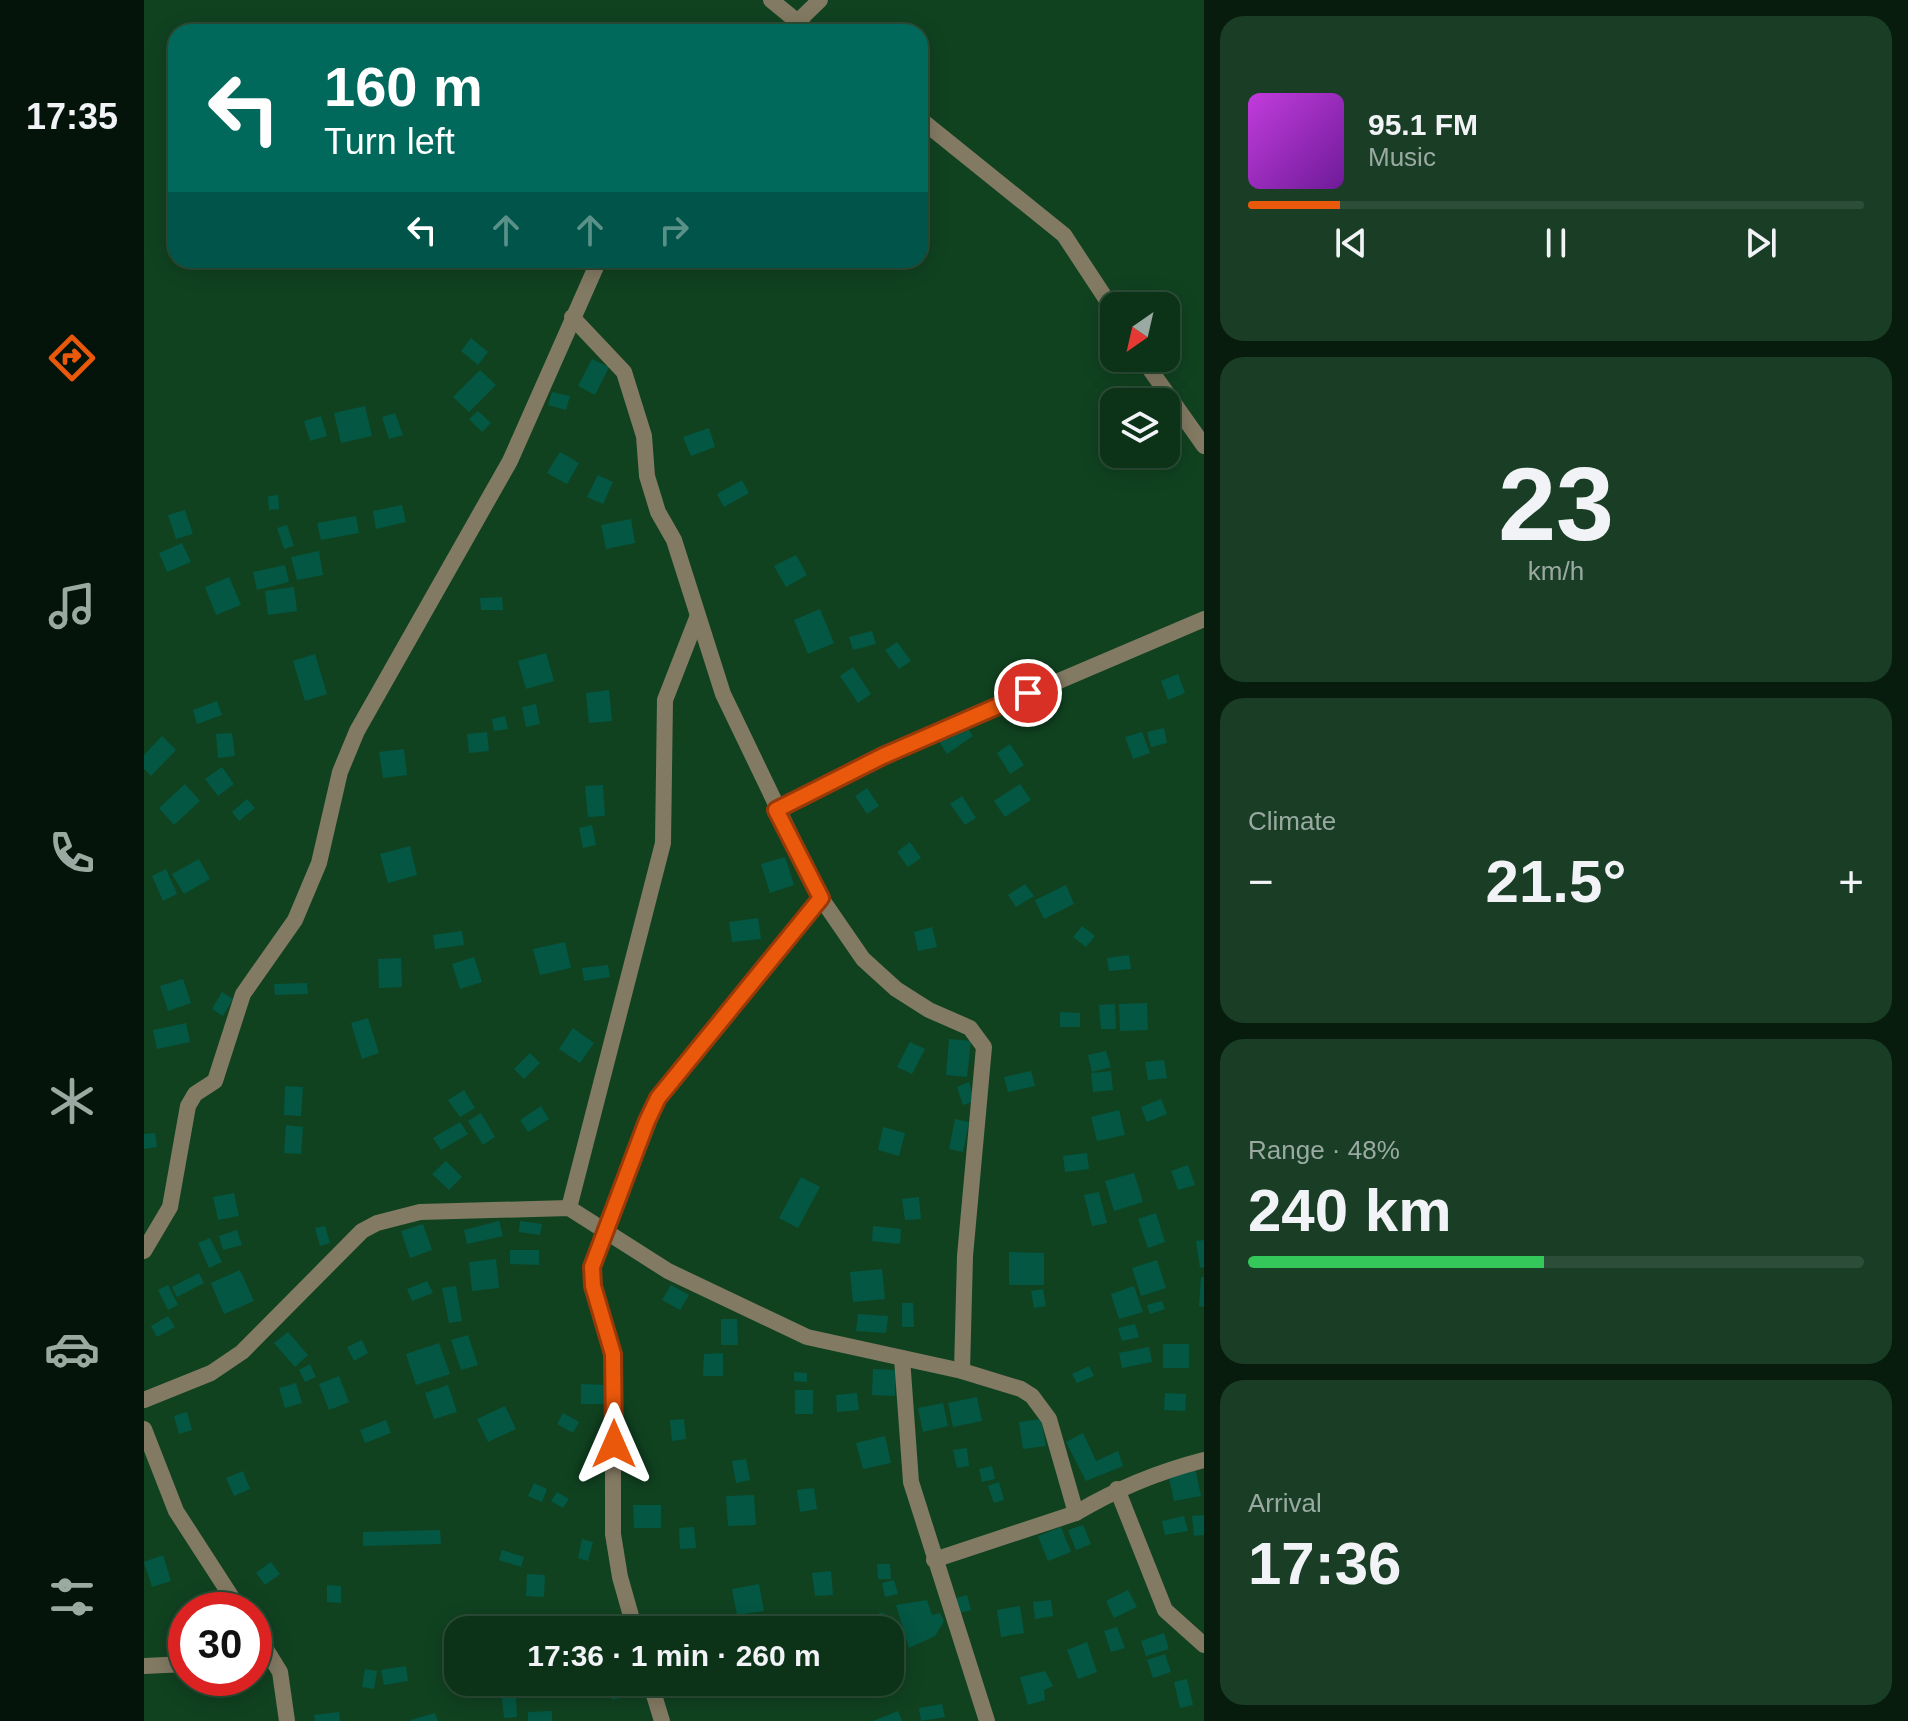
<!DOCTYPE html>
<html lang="en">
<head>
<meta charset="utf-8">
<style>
	body { margin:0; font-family:Helvetica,sans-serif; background:#1a3e25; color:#f1f3f6; height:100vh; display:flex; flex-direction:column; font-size:30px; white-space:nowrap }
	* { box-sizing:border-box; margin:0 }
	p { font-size:26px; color:#9aaaa2 }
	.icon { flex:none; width:44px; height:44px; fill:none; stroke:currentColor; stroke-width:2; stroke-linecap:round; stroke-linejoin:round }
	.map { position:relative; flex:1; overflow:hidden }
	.drawer { display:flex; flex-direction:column; gap:16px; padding:16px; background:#071c0d; width:704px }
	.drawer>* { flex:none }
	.banner { position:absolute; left:24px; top:24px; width:760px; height:244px; border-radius:24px; box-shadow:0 4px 20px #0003,0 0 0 2px #2c4d37; background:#00695c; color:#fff; overflow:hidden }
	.needle { width:52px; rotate:214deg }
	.controls { position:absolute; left:956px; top:292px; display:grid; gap:16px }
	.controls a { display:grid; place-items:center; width:80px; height:80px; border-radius:16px; background:#0c3218; box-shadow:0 4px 20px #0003,0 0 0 2px #2c4d37; font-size:40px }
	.speed { position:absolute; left:24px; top:1592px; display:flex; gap:16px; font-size:40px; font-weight:700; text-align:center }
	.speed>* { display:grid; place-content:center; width:104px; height:104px; border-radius:50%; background:#0c3218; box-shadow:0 4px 20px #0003,0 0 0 2px #2c4d37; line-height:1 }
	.speed .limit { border:12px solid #d22; background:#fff; color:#111 }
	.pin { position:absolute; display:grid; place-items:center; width:68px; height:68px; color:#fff; margin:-34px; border:4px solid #fff; border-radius:50%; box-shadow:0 2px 8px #0007 }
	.me { position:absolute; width:88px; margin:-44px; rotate:0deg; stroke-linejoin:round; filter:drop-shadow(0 0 6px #0008) }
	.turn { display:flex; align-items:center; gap:28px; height:168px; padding:0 24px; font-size:36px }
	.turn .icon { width:104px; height:104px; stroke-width:2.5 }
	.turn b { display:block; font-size:56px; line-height:68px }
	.lanes { display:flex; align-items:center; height:76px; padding:0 24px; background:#0003; justify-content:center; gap:40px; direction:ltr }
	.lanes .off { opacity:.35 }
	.big { font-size:60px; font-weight:600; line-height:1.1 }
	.drawer .card { flex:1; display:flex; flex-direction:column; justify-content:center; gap:12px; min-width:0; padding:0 28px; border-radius:24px; background:#1a3e25 }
	.drawer .dial { align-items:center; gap:0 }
	.dial b { font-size:104px; line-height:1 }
	.song { display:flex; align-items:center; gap:24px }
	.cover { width:96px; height:96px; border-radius:12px; background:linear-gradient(135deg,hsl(290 70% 55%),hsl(280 70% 35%)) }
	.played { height:8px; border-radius:4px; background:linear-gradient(90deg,#ea580c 15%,#2c4d37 15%) }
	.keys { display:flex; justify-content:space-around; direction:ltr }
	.heat { display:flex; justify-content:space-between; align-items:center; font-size:44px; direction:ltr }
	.charge { height:12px; border-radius:6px; background:linear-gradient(90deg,#34c759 48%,#2c4d37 0) }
	.trip { position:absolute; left:300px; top:1616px; width:460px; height:80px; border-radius:24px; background:#0c3218; box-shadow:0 4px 20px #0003,0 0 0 2px #2c4d37; font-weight:600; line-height:80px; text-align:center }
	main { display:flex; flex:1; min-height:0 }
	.tab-bar { display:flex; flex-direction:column; width:144px; justify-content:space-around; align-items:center; background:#05140a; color:#9aaaa2 }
	.tab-bar .icon { width:56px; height:56px }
	.tab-bar .selected { color:#ea580c }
	.tab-bar b { font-size:36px; color:#f1f3f6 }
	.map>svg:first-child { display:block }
	.building { fill:#045743 }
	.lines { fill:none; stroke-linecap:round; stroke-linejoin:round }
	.minor { stroke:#837a63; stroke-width:16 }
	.route-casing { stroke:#983908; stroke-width:20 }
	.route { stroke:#ea580c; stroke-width:14 }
</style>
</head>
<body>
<main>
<nav class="tab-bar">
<b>17:35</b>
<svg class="icon selected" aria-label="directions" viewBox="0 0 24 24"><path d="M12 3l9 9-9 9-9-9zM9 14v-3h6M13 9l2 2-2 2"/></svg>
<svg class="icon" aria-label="music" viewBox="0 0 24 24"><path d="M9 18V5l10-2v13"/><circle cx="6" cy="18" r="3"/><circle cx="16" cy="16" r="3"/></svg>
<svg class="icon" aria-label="phone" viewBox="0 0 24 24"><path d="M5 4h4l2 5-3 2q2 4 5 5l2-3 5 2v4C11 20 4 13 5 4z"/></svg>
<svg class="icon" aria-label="climate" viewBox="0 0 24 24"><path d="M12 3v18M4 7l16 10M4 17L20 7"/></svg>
<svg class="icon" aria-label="car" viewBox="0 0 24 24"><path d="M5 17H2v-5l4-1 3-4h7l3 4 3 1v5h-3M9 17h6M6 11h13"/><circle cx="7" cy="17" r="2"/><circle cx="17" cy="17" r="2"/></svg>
<svg class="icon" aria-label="filters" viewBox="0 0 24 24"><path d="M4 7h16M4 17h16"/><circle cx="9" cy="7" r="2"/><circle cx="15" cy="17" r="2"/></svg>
</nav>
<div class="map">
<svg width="1060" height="1721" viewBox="0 0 1060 1721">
	<rect width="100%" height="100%" fill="#104220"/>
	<g class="building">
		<polygon points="327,338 344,352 334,365 317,351"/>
		<polygon points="448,359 465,367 451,395 434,386"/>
		<polygon points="336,370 352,385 325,412 309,397"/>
		<polygon points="408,392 426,396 422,410 404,405"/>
		<polygon points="221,406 228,436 197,443 190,413"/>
		<polygon points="334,411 347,423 338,432 325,419"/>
		<polygon points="251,413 259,435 245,439 238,417"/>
		<polygon points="177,416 183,436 166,441 160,421"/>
		<polygon points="565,428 571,447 547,456 539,437"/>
		<polygon points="416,452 435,463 423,484 403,473"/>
		<polygon points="454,475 469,482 459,504 443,497"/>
		<polygon points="598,480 605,493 580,507 573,494"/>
		<polygon points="134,495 135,509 125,510 124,496"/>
		<polygon points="258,505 262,522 232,529 229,511"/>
		<polygon points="41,510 49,534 32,539 24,515"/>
		<polygon points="212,516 215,533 177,540 173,523"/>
		<polygon points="487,519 491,543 462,549 457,525"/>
		<polygon points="143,525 150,546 140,549 133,528"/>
		<polygon points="38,543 47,562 23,572 15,553"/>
		<polygon points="175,551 179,575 153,580 147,557"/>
		<polygon points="652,555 663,575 642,587 630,566"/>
		<polygon points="141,565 145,582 113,590 109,572"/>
		<polygon points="85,577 97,605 72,615 61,587"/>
		<polygon points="150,587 153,611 124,615 121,591"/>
		<polygon points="358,597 359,610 337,610 336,598"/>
		<polygon points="676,609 690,643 664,654 650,620"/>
		<polygon points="728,631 732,644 709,650 705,637"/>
		<polygon points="753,642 767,661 755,669 741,650"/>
		<polygon points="402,653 410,681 382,689 374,661"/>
		<polygon points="171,654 183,694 161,701 149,661"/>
		<polygon points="709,667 727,694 714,703 696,676"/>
		<polygon points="1034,674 1041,693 1024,700 1017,681"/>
		<polygon points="465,690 468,721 445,723 442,693"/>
		<polygon points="73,701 78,715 53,724 49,710"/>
		<polygon points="392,704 396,724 382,727 378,707"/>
		<polygon points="361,716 364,729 350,731 348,719"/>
		<polygon points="819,722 829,736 803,754 794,740"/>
		<polygon points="1020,728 1023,743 1007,747 1003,732"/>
		<polygon points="343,732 345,751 325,753 323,734"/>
		<polygon points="998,732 1006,753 989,759 981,737"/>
		<polygon points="88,733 91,756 74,758 72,734"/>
		<polygon points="18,736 32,750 7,776 0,769 0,755"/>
		<polygon points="866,744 880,765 866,774 853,753"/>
		<polygon points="260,749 263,775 239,778 235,752"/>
		<polygon points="78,767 90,784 74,796 61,779"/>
		<polygon points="41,784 56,801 30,825 15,808"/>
		<polygon points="876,784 887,800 861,817 850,801"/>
		<polygon points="459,785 461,816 444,817 441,786"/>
		<polygon points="723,788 735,806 723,814 711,796"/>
		<polygon points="818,796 832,818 821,825 806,804"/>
		<polygon points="103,799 111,808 95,821 88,812"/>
		<polygon points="448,825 452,845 439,848 435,828"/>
		<polygon points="766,842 777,858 764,867 753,852"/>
		<polygon points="266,846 273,875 244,883 236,854"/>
		<polygon points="641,857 650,885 626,893 617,864"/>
		<polygon points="55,859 66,879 40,894 28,874"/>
		<polygon points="22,869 33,894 19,901 8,876"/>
		<polygon points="881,884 890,896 872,907 864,895"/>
		<polygon points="922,885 930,904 900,919 891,900"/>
		<polygon points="614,918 617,939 588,942 585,922"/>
		<polygon points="938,926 951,936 942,947 929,937"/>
		<polygon points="788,927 793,947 774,951 770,932"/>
		<polygon points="318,931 320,945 291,949 289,935"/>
		<polygon points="421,942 427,968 396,975 389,949"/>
		<polygon points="985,955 987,969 965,971 963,958"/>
		<polygon points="330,957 338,982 316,989 308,964"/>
		<polygon points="257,958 258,987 235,988 234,959"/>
		<polygon points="464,965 466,977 440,981 438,968"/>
		<polygon points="39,979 47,1003 24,1011 16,986"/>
		<polygon points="163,983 164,994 131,995 130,984"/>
		<polygon points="78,992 89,999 79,1016 68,1009"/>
		<polygon points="1003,1003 1004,1030 976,1031 975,1004"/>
		<polygon points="971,1004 972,1029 957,1029 955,1005"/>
		<polygon points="916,1012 936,1013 936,1027 916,1027"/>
		<polygon points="224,1018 235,1053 218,1059 207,1023"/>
		<polygon points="42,1023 46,1042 13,1049 9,1030"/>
		<polygon points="429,1028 450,1043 436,1063 415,1049"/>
		<polygon points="805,1039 827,1041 823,1077 802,1075"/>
		<polygon points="766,1042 781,1049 768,1074 753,1067"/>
		<polygon points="962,1051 967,1067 948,1072 944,1055"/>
		<polygon points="386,1053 396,1063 380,1079 370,1069"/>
		<polygon points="1020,1060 1023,1078 1004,1080 1001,1062"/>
		<polygon points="887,1071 891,1086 864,1092 860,1077"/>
		<polygon points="967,1071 969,1090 949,1092 947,1073"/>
		<polygon points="825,1082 831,1101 819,1105 813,1087"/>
		<polygon points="141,1086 159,1087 157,1116 140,1115"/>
		<polygon points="320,1090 331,1108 316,1117 304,1100"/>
		<polygon points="1017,1099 1023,1114 1003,1122 997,1107"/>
		<polygon points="397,1106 405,1119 384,1132 376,1120"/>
		<polygon points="975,1110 981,1135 953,1141 947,1117"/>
		<polygon points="337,1113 351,1137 339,1145 324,1121"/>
		<polygon points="811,1119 825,1122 819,1152 805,1149"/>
		<polygon points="316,1122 324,1134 297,1150 289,1138"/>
		<polygon points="142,1125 159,1127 157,1154 140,1153"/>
		<polygon points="739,1127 761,1133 755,1156 734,1150"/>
		<polygon points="11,1133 13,1147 0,1149 0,1134"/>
		<polygon points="943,1153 945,1169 921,1172 919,1156"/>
		<polygon points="302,1161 318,1177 305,1190 288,1174"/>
		<polygon points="1044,1165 1051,1185 1034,1190 1027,1171"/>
		<polygon points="990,1173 999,1202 970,1211 961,1181"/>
		<polygon points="657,1177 676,1187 654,1228 635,1218"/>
		<polygon points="955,1192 963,1223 948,1226 940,1195"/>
		<polygon points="90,1193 95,1216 74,1220 69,1197"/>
		<polygon points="775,1197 777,1219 761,1220 758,1199"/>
		<polygon points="1012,1213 1021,1242 1004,1248 994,1219"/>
		<polygon points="355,1221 359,1236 323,1244 320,1230"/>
		<polygon points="376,1221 398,1224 396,1235 375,1232"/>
		<polygon points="279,1224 288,1250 266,1258 257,1231"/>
		<polygon points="181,1226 186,1243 176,1246 171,1228"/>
		<polygon points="729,1226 757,1229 756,1244 728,1241"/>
		<polygon points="93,1230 98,1245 79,1250 75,1236"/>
		<polygon points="66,1238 78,1262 65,1268 54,1243"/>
		<polygon points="1060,1240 1060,1267 1056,1268 1052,1241"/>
		<polygon points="366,1250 395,1250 395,1265 366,1264"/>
		<polygon points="865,1252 900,1253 900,1285 865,1285"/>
		<polygon points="352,1259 355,1288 328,1291 325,1262"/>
		<polygon points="1013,1260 1022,1288 997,1296 988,1268"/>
		<polygon points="738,1269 741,1299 709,1302 706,1272"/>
		<polygon points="96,1270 110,1301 80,1314 67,1283"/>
		<polygon points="55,1273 60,1283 33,1297 28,1287"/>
		<polygon points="1057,1277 1060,1277 1060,1307 1055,1306"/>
		<polygon points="283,1281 289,1293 268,1301 263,1289"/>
		<polygon points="24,1285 34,1305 24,1310 14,1290"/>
		<polygon points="527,1285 545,1295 536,1310 518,1300"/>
		<polygon points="312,1286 318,1321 305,1323 298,1288"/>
		<polygon points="990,1286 999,1312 975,1319 967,1294"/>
		<polygon points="899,1289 902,1306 890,1308 887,1291"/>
		<polygon points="1018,1301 1021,1309 1006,1314 1003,1305"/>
		<polygon points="758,1303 769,1303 770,1327 758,1327"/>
		<polygon points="714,1314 744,1316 742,1333 712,1331"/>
		<polygon points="24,1316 31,1327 13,1337 7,1326"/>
		<polygon points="577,1319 593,1319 594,1345 577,1345"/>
		<polygon points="991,1324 995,1337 978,1341 974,1328"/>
		<polygon points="144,1332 164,1355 151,1367 130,1343"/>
		<polygon points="324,1335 334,1365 317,1370 307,1340"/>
		<polygon points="218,1340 224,1353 210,1361 203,1347"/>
		<polygon points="295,1343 306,1374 272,1385 262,1354"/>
		<rect x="1019" y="1344" width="26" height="24"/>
		<polygon points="1005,1347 1008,1362 978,1368 975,1353"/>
		<polygon points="579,1353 579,1376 559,1376 560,1354"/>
		<polygon points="166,1364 172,1377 161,1382 155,1370"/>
		<polygon points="945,1366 950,1376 933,1383 928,1374"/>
		<polygon points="729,1369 752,1370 751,1396 728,1395"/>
		<polygon points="650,1372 663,1373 663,1382 650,1381"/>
		<polygon points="195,1376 205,1402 185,1410 175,1384"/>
		<polygon points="152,1383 158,1403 141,1408 135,1388"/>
		<polygon points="437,1384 463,1385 462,1404 437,1404"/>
		<polygon points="304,1385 313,1412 290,1419 281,1393"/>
		<rect x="651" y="1390" width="18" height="24"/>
		<polygon points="713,1393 715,1410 693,1412 692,1395"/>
		<polygon points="1021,1393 1042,1394 1041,1411 1020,1410"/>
		<polygon points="833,1397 838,1421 809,1427 804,1403"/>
		<polygon points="799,1403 804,1426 779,1432 774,1408"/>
		<polygon points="361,1406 372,1429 344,1442 333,1419"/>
		<polygon points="43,1412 48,1430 35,1434 30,1416"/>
		<polygon points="419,1413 435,1422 429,1433 413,1424"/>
		<polygon points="540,1419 542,1439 528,1441 526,1420"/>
		<polygon points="897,1419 902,1446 879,1449 875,1422"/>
		<polygon points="242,1420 247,1433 221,1443 216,1430"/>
		<polygon points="939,1433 952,1461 974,1451 979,1466 942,1481 922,1442"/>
		<polygon points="741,1436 747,1463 719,1469 712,1443"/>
		<polygon points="823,1448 825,1466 813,1468 809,1450"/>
		<polygon points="602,1459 606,1480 592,1483 588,1461"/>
		<polygon points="848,1466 851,1479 838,1482 835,1469"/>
		<polygon points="1051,1468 1057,1496 1030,1501 1024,1473"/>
		<polygon points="99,1471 106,1489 90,1496 82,1478"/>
		<polygon points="855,1482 860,1500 850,1503 844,1486"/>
		<polygon points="390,1483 403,1489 398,1502 384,1496"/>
		<polygon points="670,1488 673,1509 656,1512 653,1490"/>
		<polygon points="413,1492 425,1499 419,1508 407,1501"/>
		<polygon points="610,1495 612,1525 584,1526 582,1496"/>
		<polygon points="489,1505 517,1505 517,1528 490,1528"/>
		<polygon points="1060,1515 1060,1535 1050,1536 1048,1516"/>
		<polygon points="1040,1516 1044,1531 1021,1535 1018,1521"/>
		<polygon points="939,1525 947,1544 932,1550 924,1530"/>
		<polygon points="550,1527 552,1548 536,1549 535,1528"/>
		<polygon points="917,1527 927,1552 904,1561 894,1536"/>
		<polygon points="296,1530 297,1544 219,1546 219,1532"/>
		<polygon points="438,1539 449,1542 444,1561 434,1558"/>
		<polygon points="358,1550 380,1557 377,1567 355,1560"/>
		<polygon points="19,1555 27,1581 8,1587 0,1562"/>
		<polygon points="127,1562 136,1574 121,1585 112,1573"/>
		<polygon points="733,1564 746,1564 747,1579 734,1579"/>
		<polygon points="687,1571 689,1595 671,1596 668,1573"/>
		<polygon points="383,1574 401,1575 400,1597 382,1596"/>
		<polygon points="750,1580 754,1594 741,1597 738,1583"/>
		<polygon points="615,1584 620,1611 593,1615 588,1589"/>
		<polygon points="183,1585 197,1586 197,1603 183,1602"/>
		<polygon points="984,1590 993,1607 970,1618 962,1601"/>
		<polygon points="823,1595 827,1610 813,1614 809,1599"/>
		<polygon points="783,1600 788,1615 796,1613 800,1621 791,1636 765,1648 752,1605"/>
		<polygon points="907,1600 909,1616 891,1619 889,1602"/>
		<polygon points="876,1606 880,1633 857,1637 853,1610"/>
		<polygon points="739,1612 746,1629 730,1630 724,1617"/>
		<polygon points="477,1617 481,1630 463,1630 460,1621"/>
		<polygon points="973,1627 981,1648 967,1652 960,1631"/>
		<polygon points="1020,1633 1025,1649 1002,1656 997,1641"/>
		<polygon points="943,1642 953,1672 934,1679 923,1650"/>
		<polygon points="1021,1654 1027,1672 1009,1678 1003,1660"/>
		<polygon points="262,1666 264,1681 240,1685 237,1670"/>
		<polygon points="221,1669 233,1671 230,1689 218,1687"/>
		<polygon points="901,1671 909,1686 900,1690 901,1700 884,1705 876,1677"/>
		<polygon points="77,1678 99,1678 103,1682 88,1696 74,1681"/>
		<polygon points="1043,1679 1049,1705 1036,1708 1030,1682"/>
		<polygon points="477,1682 493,1682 496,1693 468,1700 465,1685"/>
		<polygon points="372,1697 373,1717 360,1718 358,1698"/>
		<polygon points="798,1704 801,1717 777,1721 775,1708"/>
		<polygon points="408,1711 408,1721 384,1721 384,1712"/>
		<polygon points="754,1711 758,1721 729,1721"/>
		<polygon points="195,1712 196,1721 171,1721 170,1715"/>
		<polygon points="291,1713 294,1721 267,1721 267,1720"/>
	</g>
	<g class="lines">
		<g class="minor">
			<polyline points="627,0 666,32"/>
			<polyline points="643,32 676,0"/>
			<polyline points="776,119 920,235 970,311"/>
			<polyline points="428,317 480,372 500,436 503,476 514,512 530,540 579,694 677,898 719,959 752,989 785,1010 826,1028 840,1047 821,1256 818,1371"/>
			<polyline points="998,358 1060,446"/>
			<polyline points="632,810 739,756 1060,619"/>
			<polyline points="425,1208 519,843 521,700 553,618"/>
			<polyline points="0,1251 26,1207 44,1106 51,1094 71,1081 99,994 151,920 175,863 196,772 213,731 366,461 455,260"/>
			<polyline points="758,1358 767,1482 843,1721"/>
			<path d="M0,1400L67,1373L98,1352L218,1231L233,1223L276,1212L425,1208L524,1271L663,1337L818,1371L877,1389L888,1396L905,1419L932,1513C974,1488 1013,1472 1060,1460"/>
			<polyline points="0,1429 32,1511 96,1610"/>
			<polyline points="973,1489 1021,1610 1060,1645"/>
			<polyline points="790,1560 932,1513"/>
			<polyline points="110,1630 136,1672 143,1721"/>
			<polyline points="491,1630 476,1577 469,1534 469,1354 449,1286 448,1267 514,1098 677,898"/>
			<polyline points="0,1666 42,1664"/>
			<polyline points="506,1682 518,1721"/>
		</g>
	</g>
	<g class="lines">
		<g class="route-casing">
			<polyline id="route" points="470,1444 469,1354 449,1286 448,1267 503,1121 514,1098 677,898 632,810 739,756 884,693"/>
		</g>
		<use href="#route" class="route"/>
	</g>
</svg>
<div class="controls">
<a><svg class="needle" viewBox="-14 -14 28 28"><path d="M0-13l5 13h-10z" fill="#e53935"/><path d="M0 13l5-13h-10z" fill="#9aaaa2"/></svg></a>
<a><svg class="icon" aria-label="layers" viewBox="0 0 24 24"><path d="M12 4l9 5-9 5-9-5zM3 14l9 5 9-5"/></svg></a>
</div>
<div class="speed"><div class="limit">30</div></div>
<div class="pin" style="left:884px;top:693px;background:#d93025"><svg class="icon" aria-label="arrive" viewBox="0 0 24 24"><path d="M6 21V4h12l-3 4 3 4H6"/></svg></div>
<svg class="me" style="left:470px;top:1444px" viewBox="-20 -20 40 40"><path d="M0-17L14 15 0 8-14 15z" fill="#ea580c" stroke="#fff" stroke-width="4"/></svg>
<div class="trip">17:36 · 1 min · 260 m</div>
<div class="banner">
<div class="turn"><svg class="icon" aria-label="left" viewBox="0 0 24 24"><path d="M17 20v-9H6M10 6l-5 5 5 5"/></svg><div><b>160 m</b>Turn left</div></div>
<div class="lanes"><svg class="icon" aria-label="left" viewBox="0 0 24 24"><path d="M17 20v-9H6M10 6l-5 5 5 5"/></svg><svg class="icon off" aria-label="ahead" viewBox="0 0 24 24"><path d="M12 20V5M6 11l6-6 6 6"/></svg><svg class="icon off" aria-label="ahead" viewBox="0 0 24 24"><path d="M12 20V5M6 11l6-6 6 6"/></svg><svg class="icon off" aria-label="right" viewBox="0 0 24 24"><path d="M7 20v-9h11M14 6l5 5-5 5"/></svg></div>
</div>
</div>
<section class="drawer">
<div class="card">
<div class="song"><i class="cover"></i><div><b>95.1 FM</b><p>Music</p></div></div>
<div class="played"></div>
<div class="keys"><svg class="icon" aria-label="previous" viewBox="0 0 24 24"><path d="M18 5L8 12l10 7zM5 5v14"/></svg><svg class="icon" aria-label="pause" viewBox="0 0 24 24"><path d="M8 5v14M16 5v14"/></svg><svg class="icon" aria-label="next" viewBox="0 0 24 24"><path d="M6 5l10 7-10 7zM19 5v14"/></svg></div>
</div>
<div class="card dial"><b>23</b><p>km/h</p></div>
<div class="card"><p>Climate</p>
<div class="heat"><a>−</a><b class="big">21.5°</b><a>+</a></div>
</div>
<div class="card"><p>Range · 48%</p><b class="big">240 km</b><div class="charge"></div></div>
<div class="card"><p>Arrival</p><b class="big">17:36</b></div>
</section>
</main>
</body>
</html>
